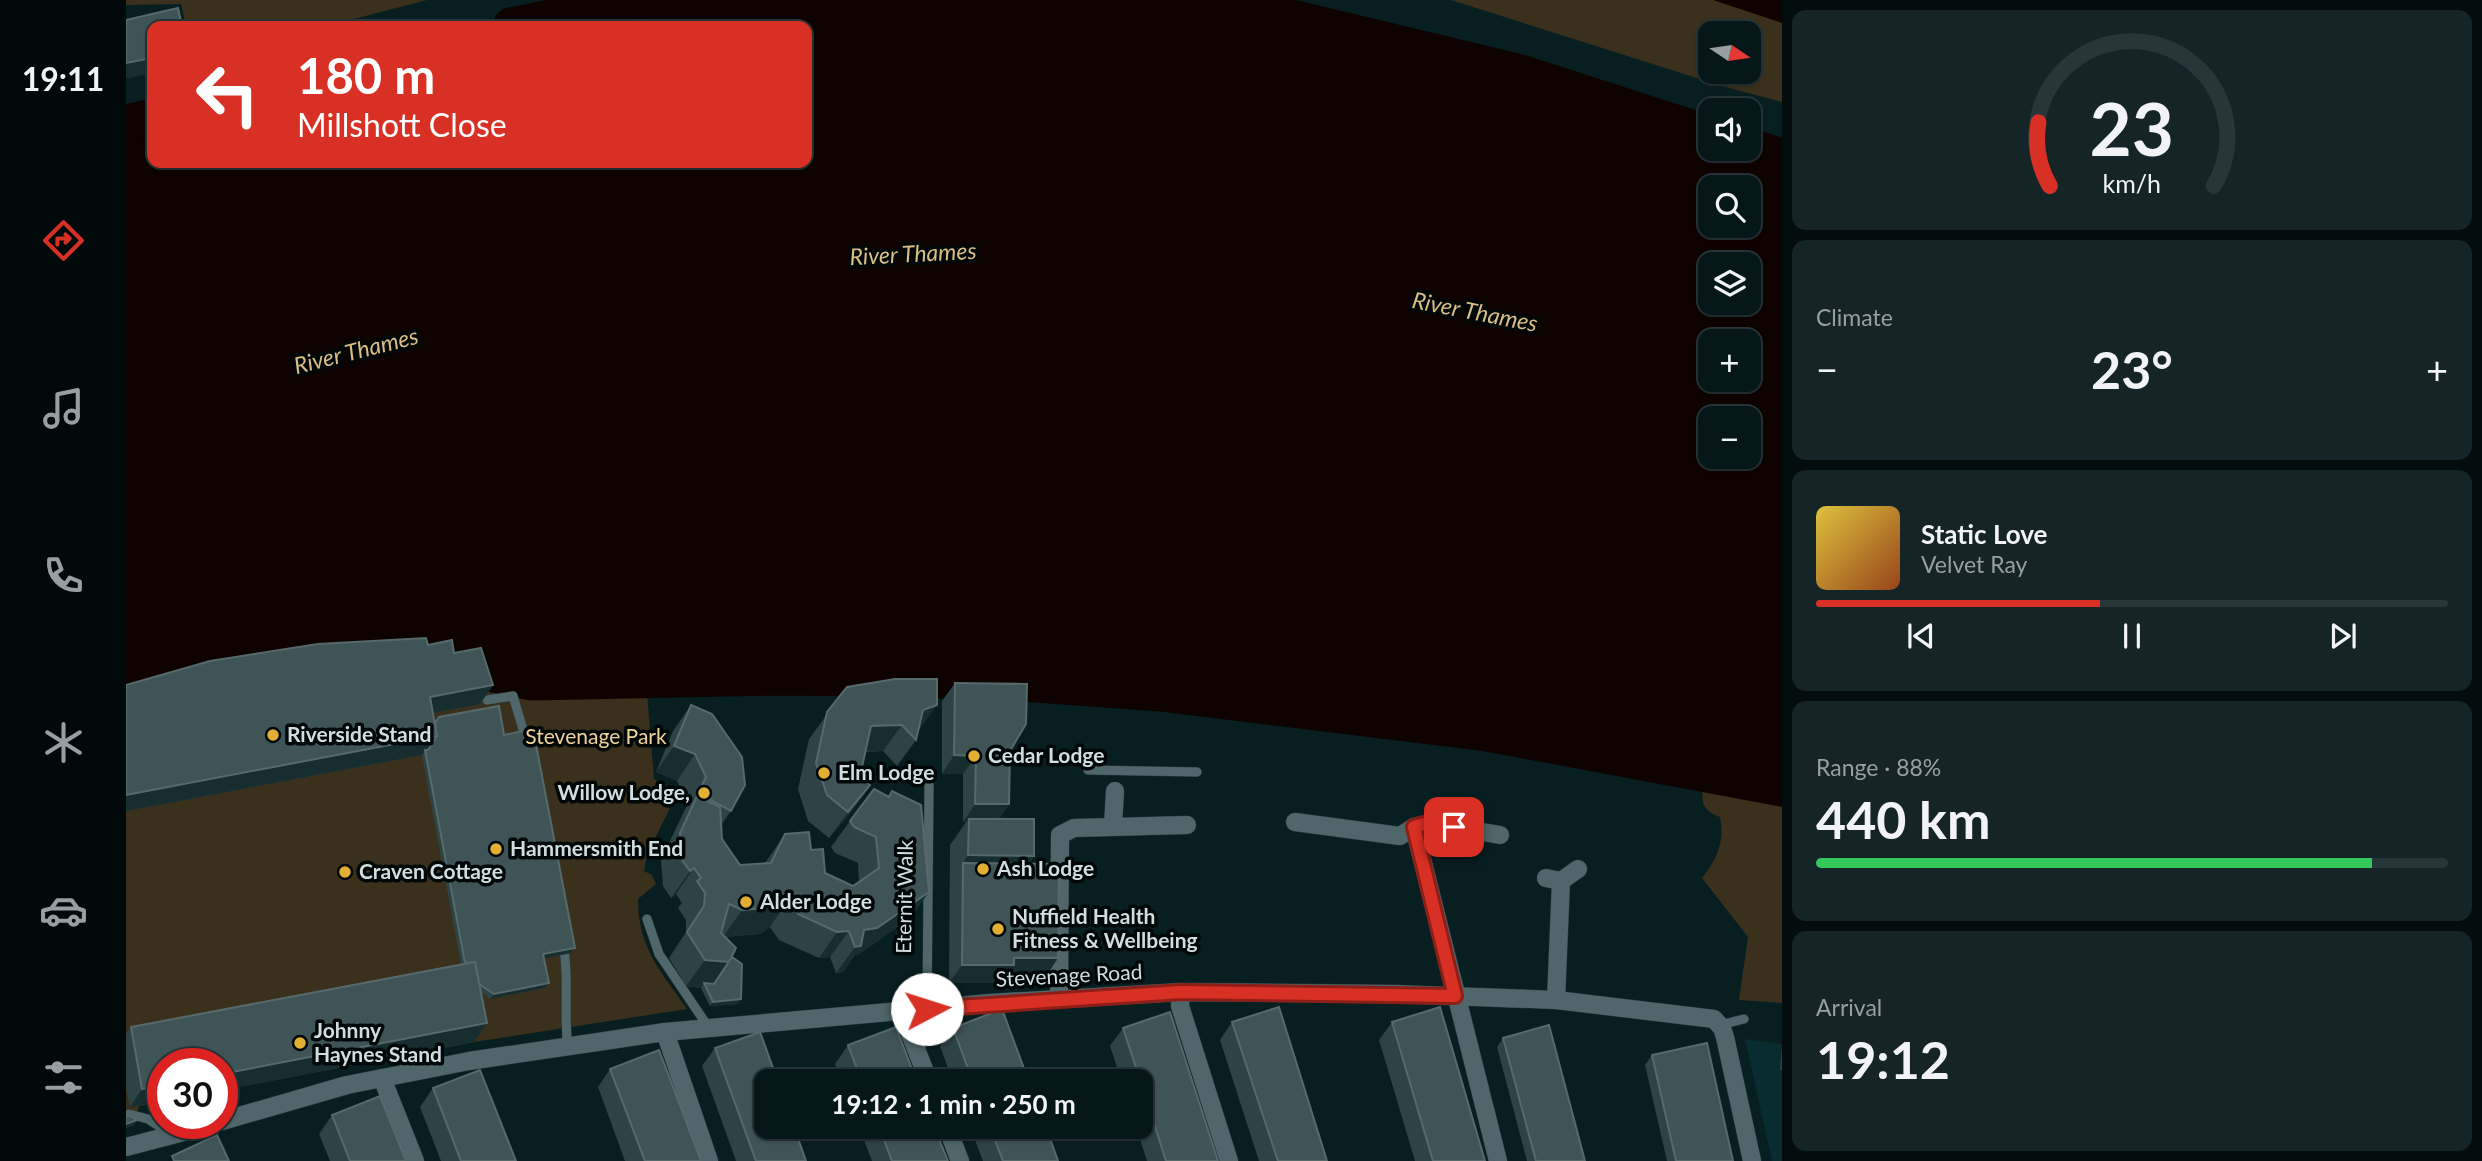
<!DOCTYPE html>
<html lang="en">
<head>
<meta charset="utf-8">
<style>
	body { margin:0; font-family:Lato,sans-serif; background:#142427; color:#f1f3f6; height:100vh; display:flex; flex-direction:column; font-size:26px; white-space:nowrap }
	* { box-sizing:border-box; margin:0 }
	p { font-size:23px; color:#989fa2 }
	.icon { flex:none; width:38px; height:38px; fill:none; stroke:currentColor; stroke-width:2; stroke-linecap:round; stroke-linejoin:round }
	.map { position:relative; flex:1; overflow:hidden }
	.details { display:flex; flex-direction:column; gap:10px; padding:10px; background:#030d0e; width:700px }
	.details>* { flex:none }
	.guide { position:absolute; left:21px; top:21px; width:665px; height:147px; border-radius:14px; box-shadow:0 2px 5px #0004,0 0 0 2px #273639; background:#d93025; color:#fff; overflow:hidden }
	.needle { width:46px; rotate:103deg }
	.controls { position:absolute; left:1572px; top:21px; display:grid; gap:14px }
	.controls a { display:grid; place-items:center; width:63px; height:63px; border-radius:14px; background:#06171a; box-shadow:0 2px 5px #0004,0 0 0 2px #273639; font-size:35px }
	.speed { position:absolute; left:21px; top:1048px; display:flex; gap:14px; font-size:35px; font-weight:700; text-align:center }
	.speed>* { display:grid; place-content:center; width:91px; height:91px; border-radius:50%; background:#06171a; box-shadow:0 2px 5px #0004,0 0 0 2px #273639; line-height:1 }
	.speed .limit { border:10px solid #d22; background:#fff; color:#111 }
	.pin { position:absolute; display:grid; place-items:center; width:60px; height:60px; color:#fff; margin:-30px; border-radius:14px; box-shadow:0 4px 10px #0006 }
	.me { position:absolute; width:77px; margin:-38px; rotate:85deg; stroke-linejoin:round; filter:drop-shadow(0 0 5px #0008) }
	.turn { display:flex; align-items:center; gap:24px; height:147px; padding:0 35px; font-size:32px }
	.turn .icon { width:91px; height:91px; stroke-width:2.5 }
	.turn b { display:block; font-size:49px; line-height:60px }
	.big { font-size:52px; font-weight:700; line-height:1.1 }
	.details .tile { flex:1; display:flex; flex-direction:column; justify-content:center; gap:10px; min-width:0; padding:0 24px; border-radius:14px; background:#142427 }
	.details .dial { align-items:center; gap:0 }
	.dial svg { height:182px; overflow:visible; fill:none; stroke:#273639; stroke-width:7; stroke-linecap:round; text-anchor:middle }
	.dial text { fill:#f1f3f6; stroke:none }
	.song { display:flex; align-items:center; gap:21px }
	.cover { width:84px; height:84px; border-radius:10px; background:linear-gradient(135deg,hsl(50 70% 55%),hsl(20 70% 35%)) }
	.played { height:7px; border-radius:4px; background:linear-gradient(90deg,#d93025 45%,#273639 45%) }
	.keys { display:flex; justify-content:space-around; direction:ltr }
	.heat { display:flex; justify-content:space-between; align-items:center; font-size:38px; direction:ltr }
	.charge { height:10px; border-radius:5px; background:linear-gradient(90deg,#34c759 88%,#273639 0) }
	.trip { position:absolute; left:628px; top:1069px; width:399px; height:70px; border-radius:14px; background:#06171a; box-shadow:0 2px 5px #0004,0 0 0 2px #273639; font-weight:700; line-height:70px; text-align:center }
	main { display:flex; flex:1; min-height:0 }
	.dock { display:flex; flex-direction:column; width:126px; justify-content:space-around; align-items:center; background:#02090a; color:#989fa2 }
	.dock .icon { width:49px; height:49px }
	.dock .selected { color:#d93025 }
	.dock b { font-size:32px; color:#f1f3f6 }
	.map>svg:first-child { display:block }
	.built { fill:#092c30 }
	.green { fill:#3a301b; fill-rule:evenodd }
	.water { fill:#0e0300; fill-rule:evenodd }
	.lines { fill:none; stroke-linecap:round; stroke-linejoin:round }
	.river { stroke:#0e0300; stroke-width:37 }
	.service-casing { stroke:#2e373a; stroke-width:10 }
	.minor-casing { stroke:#2e373a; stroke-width:19 }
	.service { stroke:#4f676a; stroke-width:9 }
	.minor { stroke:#4f676a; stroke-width:18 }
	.wall { fill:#2d4447 }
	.shaded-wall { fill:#172e31 }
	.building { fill:#3f5457; stroke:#566a6c; stroke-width:2 }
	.route-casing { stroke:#8d1f18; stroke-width:18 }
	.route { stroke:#d93025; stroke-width:12 }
	.poi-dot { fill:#e2ae34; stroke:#020708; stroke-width:2.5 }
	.labels { text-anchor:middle; stroke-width:7; stroke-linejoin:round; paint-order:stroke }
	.poi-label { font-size:21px; font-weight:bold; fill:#d1dee0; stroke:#020708; text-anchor:start }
	.park-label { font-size:21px; fill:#f0d399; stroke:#020708 }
	.street-label { font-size:21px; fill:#d1dee0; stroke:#020708 }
	.water-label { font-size:23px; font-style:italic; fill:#dbbe85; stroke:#020708 }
</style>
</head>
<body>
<main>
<nav class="dock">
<b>19:11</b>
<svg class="icon selected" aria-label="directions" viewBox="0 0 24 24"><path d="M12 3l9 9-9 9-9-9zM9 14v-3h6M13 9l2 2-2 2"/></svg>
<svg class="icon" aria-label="music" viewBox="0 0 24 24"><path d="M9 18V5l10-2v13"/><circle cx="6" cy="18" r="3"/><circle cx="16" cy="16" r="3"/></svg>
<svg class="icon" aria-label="phone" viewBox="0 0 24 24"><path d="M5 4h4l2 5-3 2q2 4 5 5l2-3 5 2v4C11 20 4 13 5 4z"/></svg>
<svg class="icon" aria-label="climate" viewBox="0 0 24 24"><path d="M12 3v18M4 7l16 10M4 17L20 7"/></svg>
<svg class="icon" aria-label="car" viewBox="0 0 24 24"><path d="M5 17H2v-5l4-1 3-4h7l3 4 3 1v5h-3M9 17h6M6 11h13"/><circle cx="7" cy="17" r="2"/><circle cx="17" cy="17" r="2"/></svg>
<svg class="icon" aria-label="filters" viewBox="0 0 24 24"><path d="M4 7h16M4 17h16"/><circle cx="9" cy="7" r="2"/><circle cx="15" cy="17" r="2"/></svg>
</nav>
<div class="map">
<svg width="1656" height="1161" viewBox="0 0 1656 1161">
	<rect width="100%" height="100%" fill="#081f22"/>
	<polygon class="built" points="1619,1039 1656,1044 1656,1161 1646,1161"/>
	<g class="green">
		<polygon points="0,0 301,0 201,26 60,26 55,4 0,5"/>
		<path d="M1325,0H1656V102L1596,86ZM1584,33H1622V72H1584Z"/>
		<path d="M319,664L405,682L520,680L528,779L541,786L543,810L521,855L518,871L526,875L530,884L512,899C512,948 534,970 561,1009L348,1042L96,1090V1064H37V1101L13,1106L8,1125L0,1128V698Z"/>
		<path d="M1590,773L1656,788V1003L1613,1000L1622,937L1576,878C1591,859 1599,842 1594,817C1577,811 1575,803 1577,786L1590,789Z"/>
	</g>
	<g class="water">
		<path d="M513,0H1067L1170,19L1395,73L1584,134V149L1622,146L1656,157V788C1413,735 1158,696 910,684C821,679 731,675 642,677C549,679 452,691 361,673L0,698V123L26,117V163H681V26H385ZM1584,187H1622V226H1584ZM1584,264H1622V303H1584ZM1584,341H1622V380H1584ZM1584,418H1622V457H1584Z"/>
		<polygon points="1587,0 1656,0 1656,23"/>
	</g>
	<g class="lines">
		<g class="river">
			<polyline points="1067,0 1170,19 1395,73 1584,134"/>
			<polyline points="385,26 513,0"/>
			<polyline points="0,123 26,117"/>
			<polyline points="1622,146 1656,157"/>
			<polyline points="325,665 405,682 646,677 766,678 910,684 1034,693 1361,733 1656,788"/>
		</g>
		<g class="service-casing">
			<g id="service">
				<polyline points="361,700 387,696 401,743"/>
				<polyline points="962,770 1071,772"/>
				<polyline points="521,919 533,954 583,1028"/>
				<path d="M437,942C444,978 437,1012 442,1047"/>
				<polyline points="801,1009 803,785"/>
				<polyline points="1594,1025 1618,1019"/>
				<polyline points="3,1114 22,1119 45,1134"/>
			</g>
		</g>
		<g class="minor-casing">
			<g id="minor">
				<polyline points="1169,822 1274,836 1288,827"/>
				<polyline points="987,826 989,791"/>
				<polyline points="1420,878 1435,881 1430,1000"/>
				<polyline points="1435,881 1452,869"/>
				<polyline points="1055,992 1054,1006 1103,1161"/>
				<polyline points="933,998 934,835 948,828 1061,825"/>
				<polyline points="779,1010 780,1023 803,1082"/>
				<polyline points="539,1032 583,1161"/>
				<polyline points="256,1078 289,1161"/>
				<polyline points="96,1121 221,1085 343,1061 539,1032 864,1003 1055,992 1270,994 1430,1000 1588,1019 1596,1028 1599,1037 1626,1161"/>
				<polyline points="821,1127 834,1161"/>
				<polyline points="0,1147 88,1124"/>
				<polyline points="1372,1161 1288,827 1305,823 1374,835"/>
			</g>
		</g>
		<use href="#service" class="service"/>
		<use href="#minor" class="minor"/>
	</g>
	<g class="wall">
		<polygon points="302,645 328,653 367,685 354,704 307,713 309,723 378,735 449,948 445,953 418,958 423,983 419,988 364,999 355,992 361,1023 348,1042 96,1090 96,1064 37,1064 37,1101 4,1107 0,1088 0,1034 5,1027 335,964 296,755 0,811"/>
		<polygon points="829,683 884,751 883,804 873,819 908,856 902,864 932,958 920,976 880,976 875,983 823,983 824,845 840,822 837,822 837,774 816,774 816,701"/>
		<polygon points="721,687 792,732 790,740 771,766 757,751 739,752 734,776 744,785 726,811 703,838 682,821 672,789 683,739"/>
		<polygon points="565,705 605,811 595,825 596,839 614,865 639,863 659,834 685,850 699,873 727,886 733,882 732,863 709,853 705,847 724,821 762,797 766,791 803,892 784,918 732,955 729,955 717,972 710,973 704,957 693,958 653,940 644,927 634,934 599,937 606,957 612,1004 584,1006 575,988 560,986 543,958 560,932 560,920 552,908 556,903 550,894 545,898 537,886 535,860 562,803 551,781 530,772 547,731"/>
		<polygon points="1106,1022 1201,1161 1133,1161 1094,1040"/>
		<polygon points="1266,1022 1359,1161 1289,1161 1253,1040"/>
		<polygon points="827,1028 903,1082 827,1082 814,1046"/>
		<polygon points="997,1028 1092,1161 1021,1161 1010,1127 1015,1127 1015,1082 996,1082 984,1046"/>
		<polygon points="1377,1038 1459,1161 1401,1161 1371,1047"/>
		<polygon points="722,1045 791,1082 716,1082 709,1064"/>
		<polygon points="1656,1047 1656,1070 1654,1070"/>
		<polygon points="589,1048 680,1161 610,1161 576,1066"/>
		<polygon points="1526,1055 1607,1161 1541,1161 1519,1065"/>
		<polygon points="484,1069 575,1161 499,1161 472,1087"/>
		<polygon points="307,1088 390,1161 315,1161 294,1107"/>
		<polygon points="206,1115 280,1161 204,1161 193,1134"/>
		<polygon points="733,1127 808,1127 822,1161 746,1161"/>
		<polygon points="844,1127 920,1127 932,1161 857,1161"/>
	</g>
	<g class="shaded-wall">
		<polygon points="26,58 26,73 0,79 0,63"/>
		<polygon points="367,685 354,704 291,716 304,697"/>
		<polygon points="811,705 792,732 785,734 797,710"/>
		<polygon points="776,725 757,751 726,752 745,726"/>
		<polygon points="311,736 300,753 299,750 296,755 0,811 0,795"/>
		<polygon points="548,746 569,754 551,781 530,772"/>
		<polygon points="828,755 850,756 837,774 816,774"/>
		<polygon points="744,785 726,811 703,838 722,812"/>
		<polygon points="849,804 883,804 870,823 843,819 840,822 837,822"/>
		<polygon points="842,855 908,856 889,882 837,863"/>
		<polygon points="568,868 550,894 545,898 564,871"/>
		<polygon points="803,892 784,918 732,955 729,955 717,972 710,973 729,947 738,930"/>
		<polygon points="662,900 644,927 634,934 597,937 616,910"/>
		<polygon points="723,931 704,957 693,958 711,932"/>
		<polygon points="449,948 445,953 414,959 417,954"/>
		<polygon points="888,958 932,958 920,976 880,976 875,983 823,983 836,965"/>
		<polygon points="579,960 603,962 584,989 578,983 575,988 560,986"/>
		<polygon points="423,983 419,988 364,999 368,994"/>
		<polygon points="615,999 612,1004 584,1006 587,1002"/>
		<polygon points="361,1023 348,1042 96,1090 96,1074"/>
		<polygon points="37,1085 37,1101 4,1107 16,1089"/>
		<polygon points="11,1120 8,1125 0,1128 0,1124"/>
	</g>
	<g class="building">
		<polygon points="52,8 56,26 26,26 26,58 0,63 0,20"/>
		<polygon points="300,638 302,645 326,640 328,653 355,648 367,685 304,697 311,736 0,795 0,685 84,661 192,644"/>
		<polygon points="769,679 811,679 811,705 797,710 790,740 776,725 745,726 734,776 744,785 722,812 701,795 690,763 701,712 721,687"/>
		<polygon points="829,683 901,684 900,724 884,751 883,804 849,804 850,756 828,755"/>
		<polygon points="565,705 586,714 616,757 619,785 605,811 572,793 580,777 569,754 548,746"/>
		<polygon points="373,706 378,735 407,729 449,948 417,954 423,983 368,994 353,984 349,962 339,963 299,750 302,750 311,736 309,723 313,717"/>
		<polygon points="748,789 763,797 766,791 795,805 803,892 751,928 738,930 735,946 729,947 723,931 711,932 672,914 662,900 652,907 616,910 603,904 595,933 610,948 603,962 579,960 561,932 578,906 579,893 571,881 575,878 568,868 564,871 556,860 554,833 571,796 594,807 596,839 614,865 645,863 659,834 683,832 685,850 697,849 699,873 727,886 753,868 750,837 728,827 724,821"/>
		<polygon points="843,819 908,819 908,856 842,855"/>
		<polygon points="837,863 933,864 932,958 888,958 888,965 836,965"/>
		<polygon points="606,957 616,964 615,999 587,1002 578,983 588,984"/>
		<polygon points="349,962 361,1023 96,1074 96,1064 37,1064 37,1085 16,1089 5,1027"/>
		<polygon points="1153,1007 1201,1161 1152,1161 1106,1022"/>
		<polygon points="1314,1007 1359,1161 1307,1161 1266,1022"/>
		<polygon points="876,1009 903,1082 847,1082 827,1028"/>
		<polygon points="1044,1012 1092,1161 1040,1161 1015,1083 997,1028"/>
		<polygon points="1423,1025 1459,1161 1410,1161 1377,1038"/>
		<polygon points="770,1027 791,1082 736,1082 722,1045"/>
		<polygon points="634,1032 652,1082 640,1082 640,1127 668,1127 680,1161 630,1161 589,1048"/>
		<polygon points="1581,1043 1607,1161 1550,1161 1526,1055"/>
		<polygon points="533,1050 575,1161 519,1161 484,1069"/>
		<polygon points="354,1070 390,1161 335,1161 307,1088"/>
		<polygon points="254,1096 280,1161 224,1161 206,1115"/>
		<polygon points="4,1116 11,1120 0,1124 0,1117"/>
		<polygon points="753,1127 808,1127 822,1161 766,1161"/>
		<polygon points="864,1127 920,1127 932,1161 877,1161"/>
		<polygon points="91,1135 103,1161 48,1161 46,1156"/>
	</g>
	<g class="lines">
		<g class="route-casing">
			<polyline id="route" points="801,1009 1055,992 1329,996 1288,827 1305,822 1328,827"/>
		</g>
		<use href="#route" class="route"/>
	</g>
	<g class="poi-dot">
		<circle cx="147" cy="735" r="7"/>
		<circle cx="848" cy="756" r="7"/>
		<circle cx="698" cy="773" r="7"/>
		<circle cx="578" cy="793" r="7"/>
		<circle cx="370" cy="849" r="7"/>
		<circle cx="857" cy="869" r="7"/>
		<circle cx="219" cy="872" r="7"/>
		<circle cx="620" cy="902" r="7"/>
		<circle cx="872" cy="929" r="7"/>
		<circle cx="174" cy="1043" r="7"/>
	</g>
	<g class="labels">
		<g class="poi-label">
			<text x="161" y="742">Riverside Stand</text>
			<text x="862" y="763">Cedar Lodge</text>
			<text x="712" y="780">Elm Lodge</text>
			<text x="564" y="800" text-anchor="end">Willow Lodge,</text>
			<text x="384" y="856">Hammersmith End</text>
			<text x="871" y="876">Ash Lodge</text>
			<text x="233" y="879">Craven Cottage</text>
			<text x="634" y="909">Alder Lodge</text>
			<text x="886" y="924">Nuffield Health<tspan x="886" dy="24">Fitness &amp; Wellbeing</tspan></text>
			<text x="188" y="1038">Johnny<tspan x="188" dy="24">Haynes Stand</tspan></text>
		</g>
		<g class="park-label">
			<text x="470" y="744">Stevenage Park</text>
		</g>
		<g class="street-label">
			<text transform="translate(779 897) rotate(-89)" y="7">Eternit Walk</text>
			<text transform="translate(943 976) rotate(-3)" y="7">Stevenage Road</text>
		</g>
		<g class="water-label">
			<text transform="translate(787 254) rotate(-3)" y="8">River Thames</text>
			<text transform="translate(1349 312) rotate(11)" y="8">River Thames</text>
			<text transform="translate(230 351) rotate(-14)" y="8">River Thames</text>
		</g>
	</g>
</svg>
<div class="controls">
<a><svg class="needle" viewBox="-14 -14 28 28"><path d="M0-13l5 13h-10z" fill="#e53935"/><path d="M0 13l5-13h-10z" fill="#989fa2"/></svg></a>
<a><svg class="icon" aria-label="sound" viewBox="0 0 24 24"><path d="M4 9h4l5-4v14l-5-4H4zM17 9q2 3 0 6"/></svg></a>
<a><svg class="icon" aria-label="search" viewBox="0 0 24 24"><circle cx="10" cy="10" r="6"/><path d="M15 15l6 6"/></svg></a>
<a><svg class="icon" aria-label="layers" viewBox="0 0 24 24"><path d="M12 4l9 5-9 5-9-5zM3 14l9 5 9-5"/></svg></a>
<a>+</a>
<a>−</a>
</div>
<div class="speed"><div class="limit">30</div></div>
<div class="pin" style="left:1328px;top:827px;background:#d93025"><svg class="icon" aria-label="arrive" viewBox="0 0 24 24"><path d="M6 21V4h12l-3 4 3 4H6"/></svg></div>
<svg class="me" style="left:801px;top:1009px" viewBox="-20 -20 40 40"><circle r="19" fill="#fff"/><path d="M0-13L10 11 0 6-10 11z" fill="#d93025"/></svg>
<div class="trip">19:12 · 1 min · 250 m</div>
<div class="guide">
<div class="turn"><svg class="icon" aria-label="left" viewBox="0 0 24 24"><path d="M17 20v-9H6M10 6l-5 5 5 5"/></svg><div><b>180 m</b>Millshott Close</div></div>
</div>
</div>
<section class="details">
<div class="tile dial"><svg viewBox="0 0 100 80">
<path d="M14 69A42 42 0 1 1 86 69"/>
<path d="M14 69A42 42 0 0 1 9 41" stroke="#d93025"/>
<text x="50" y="56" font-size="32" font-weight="700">23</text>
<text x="50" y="72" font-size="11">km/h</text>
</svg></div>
<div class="tile"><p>Climate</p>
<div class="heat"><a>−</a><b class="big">23°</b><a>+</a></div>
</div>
<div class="tile">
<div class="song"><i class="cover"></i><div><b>Static Love</b><p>Velvet Ray</p></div></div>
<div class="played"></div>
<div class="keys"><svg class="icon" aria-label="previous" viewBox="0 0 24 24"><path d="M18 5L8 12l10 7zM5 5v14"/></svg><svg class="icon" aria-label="pause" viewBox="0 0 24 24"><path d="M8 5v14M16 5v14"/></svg><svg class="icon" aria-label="next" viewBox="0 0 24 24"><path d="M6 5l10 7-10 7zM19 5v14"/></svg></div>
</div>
<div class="tile"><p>Range · 88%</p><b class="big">440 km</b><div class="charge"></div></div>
<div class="tile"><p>Arrival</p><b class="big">19:12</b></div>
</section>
</main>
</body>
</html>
